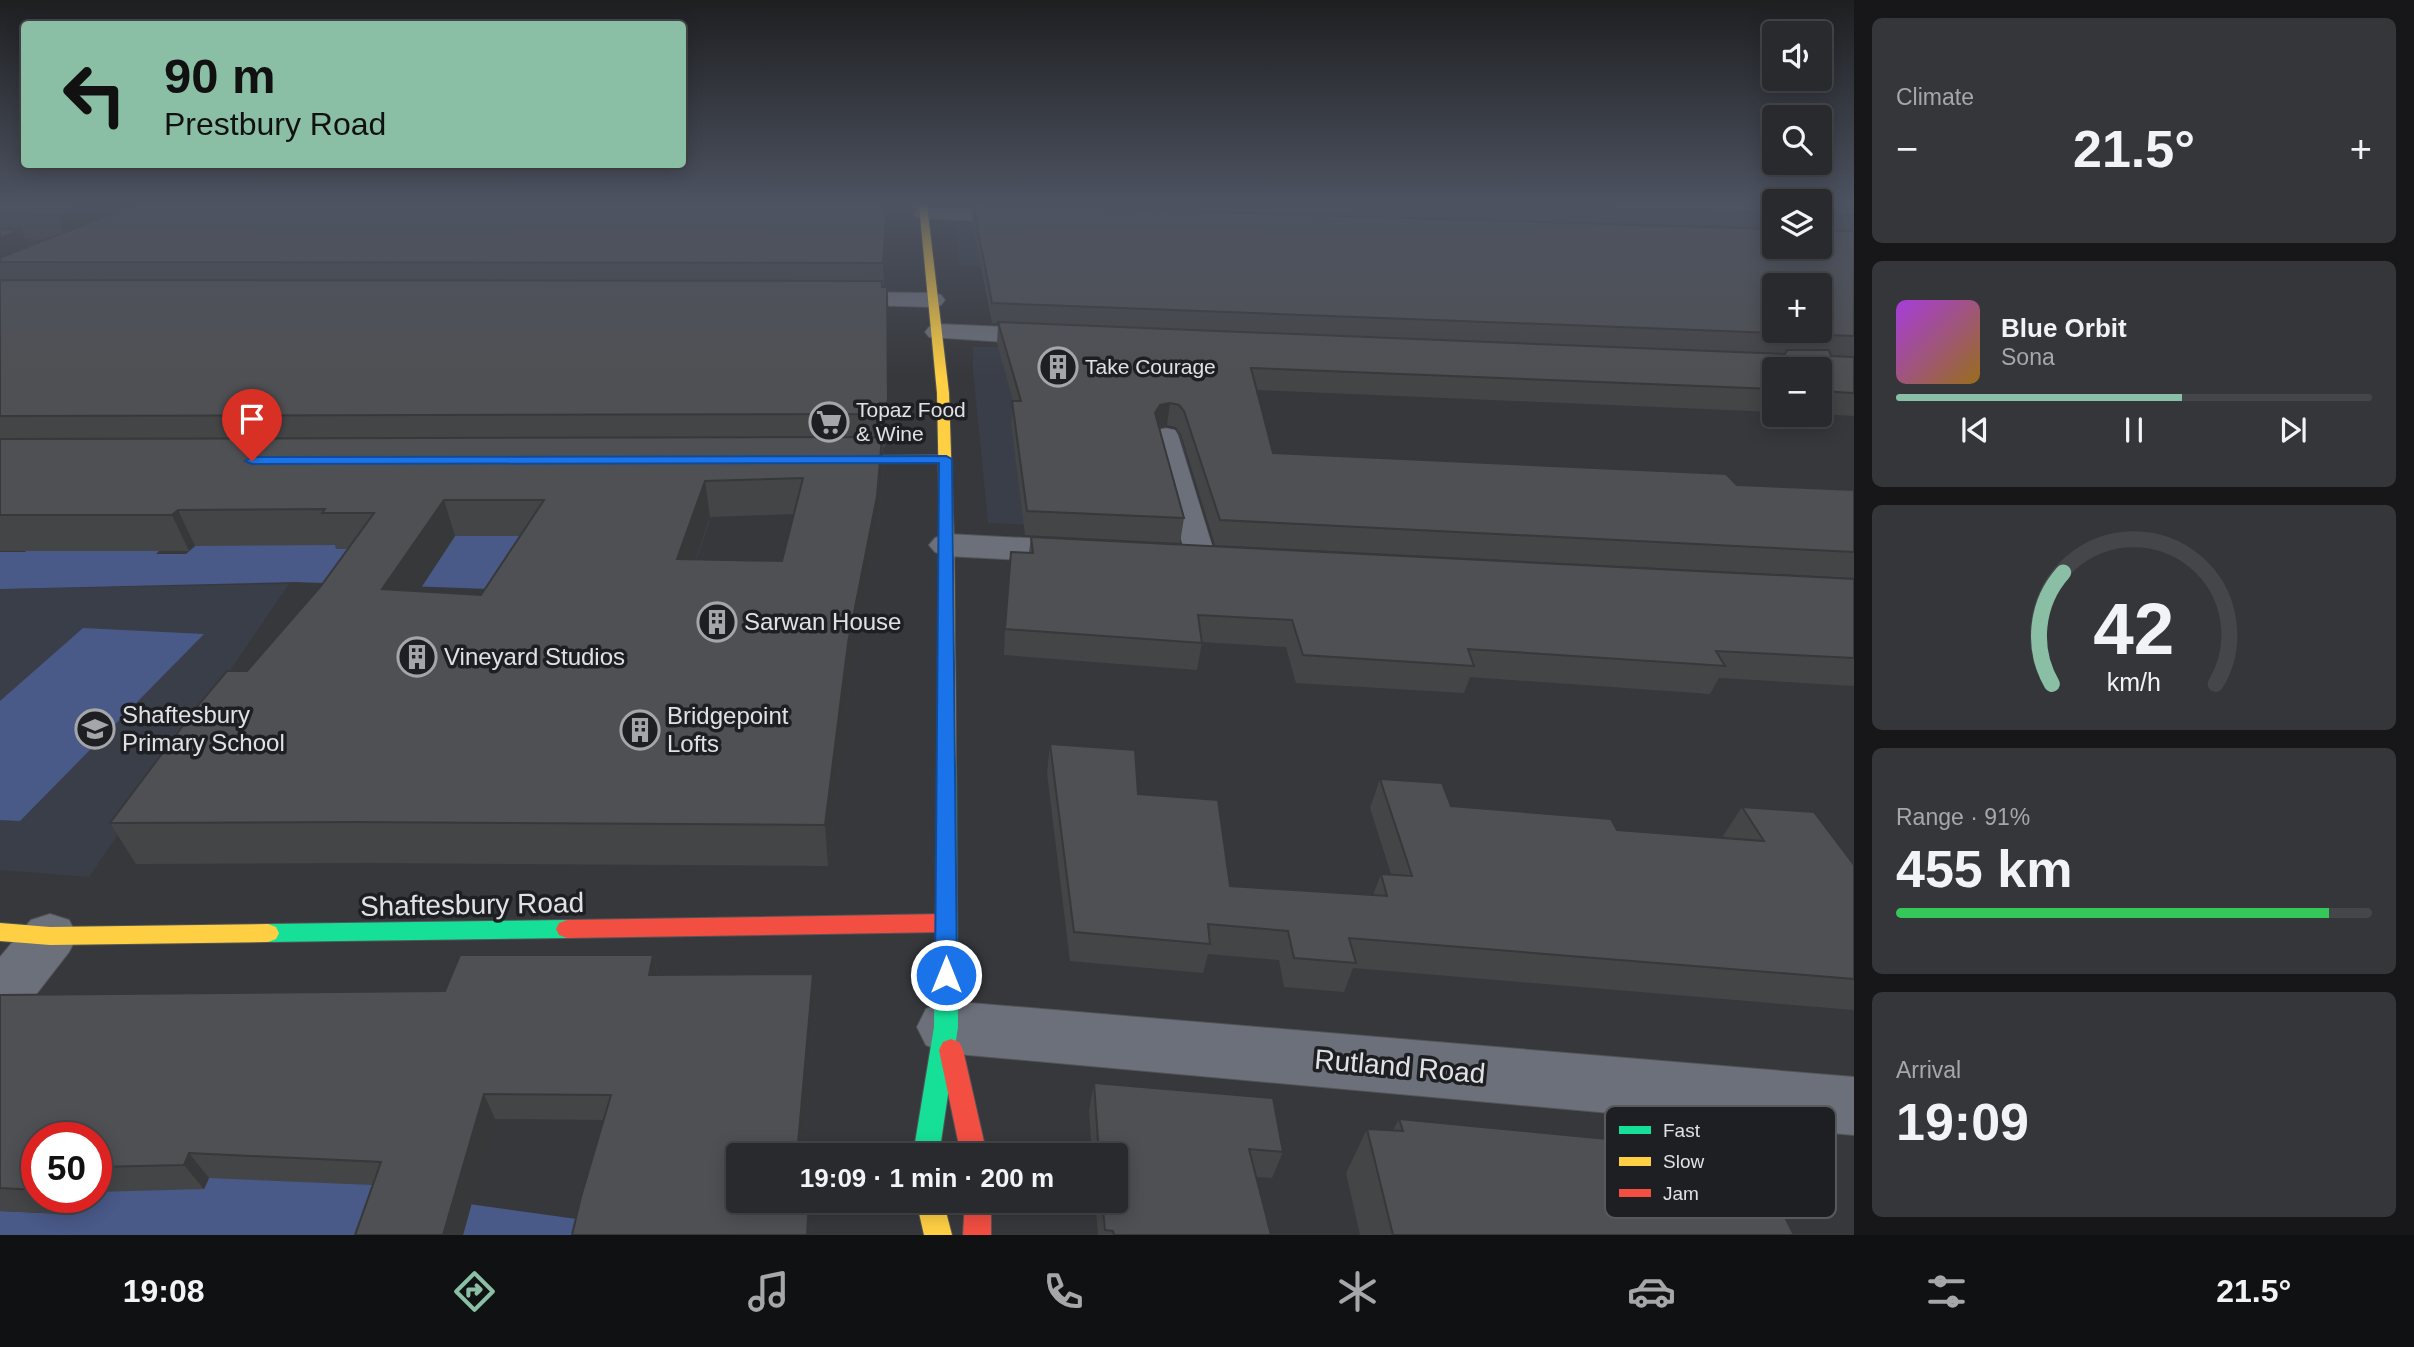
<!DOCTYPE html>
<html lang="en">
<head>
<meta charset="utf-8">
<style>
	body { margin:0; font-family:Arial,sans-serif; background:#353639; color:#f1f3f6; height:100vh; display:flex; flex-direction:column; font-size:26px; white-space:nowrap }
	* { box-sizing:border-box; margin:0 }
	p { font-size:23px; color:#a5a7aa }
	.icon { flex:none; width:38px; height:38px; fill:none; stroke:currentColor; stroke-width:2; stroke-linecap:round; stroke-linejoin:round }
	.map { position:relative; flex:1; overflow:hidden }
	.sheet { display:flex; flex-direction:column; gap:18px; padding:18px; background:#171719; width:560px }
	.sheet>* { flex:none }
	.banner { position:absolute; left:21px; top:21px; width:665px; height:147px; border-radius:7px; box-shadow:0 4px 18px #0003,0 0 0 2px #454649; background:#8abfa5; color:#111; overflow:hidden }
	.tools { position:absolute; left:1762px; top:21px; display:grid; gap:14px }
	.tools a { display:grid; place-items:center; width:70px; height:70px; border-radius:7px; background:#292a2d; box-shadow:0 4px 18px #0003,0 0 0 2px #454649; font-size:35px }
	.speed { position:absolute; left:21px; top:1122px; display:flex; gap:14px; font-size:35px; font-weight:700; text-align:center }
	.speed>* { display:grid; place-content:center; width:91px; height:91px; border-radius:50%; background:#292a2d; box-shadow:0 4px 18px #0003,0 0 0 2px #454649; line-height:1 }
	.speed .limit { border:10px solid #d22; background:#fff; color:#111 }
	.pin { position:absolute; display:grid; place-items:center; width:60px; height:60px; color:#fff; margin:-72px -30px; border-radius:50% 50% 50% 0; rotate:-45deg; box-shadow:0 0 7px #0007 }
	.pin .icon { rotate:45deg }
	.me { position:absolute; width:77px; margin:-38px; rotate:0deg; stroke-linejoin:round; filter:drop-shadow(0 0 5px #0008) }
	.turn { display:flex; align-items:center; gap:24px; height:147px; padding:0 28px; font-size:32px }
	.turn .icon { width:91px; height:91px; stroke-width:2.5 }
	.turn b { display:block; font-size:49px; line-height:60px }
	.big { font-size:52px; font-weight:700; line-height:1.1 }
	.sheet .widget { flex:1; display:flex; flex-direction:column; justify-content:center; gap:10px; min-width:0; padding:0 24px; border-radius:10px; background:#353639 }
	.sheet .dial { align-items:center; gap:0 }
	.dial svg { height:182px; overflow:visible; fill:none; stroke:#454649; stroke-width:7; stroke-linecap:round; text-anchor:middle }
	.dial text { fill:#f1f3f6; stroke:none }
	.song { display:flex; align-items:center; gap:21px }
	.cover { width:84px; height:84px; border-radius:10px; background:linear-gradient(135deg,hsl(280 70% 55%),hsl(40 70% 35%)) }
	.played { height:7px; border-radius:4px; background:linear-gradient(90deg,#8abfa5 60%,#454649 60%) }
	.keys { display:flex; justify-content:space-around; direction:ltr }
	.heat { display:flex; justify-content:space-between; align-items:center; font-size:38px; direction:ltr }
	.charge { height:10px; border-radius:5px; background:linear-gradient(90deg,#34c759 91%,#454649 0) }
	.trip { position:absolute; left:726px; top:1143px; width:402px; height:70px; border-radius:7px; background:#292a2d; box-shadow:0 4px 18px #0003,0 0 0 2px #454649; font-weight:700; line-height:70px; text-align:center }
	.tabs { display:flex; height:112px; justify-content:space-around; align-items:center; background:#101112; color:#a5a7aa }
	.tabs .icon { width:49px; height:49px }
	.tabs .on { color:#8abfa5 }
	.tabs b { font-size:32px; color:#f1f3f6 }
	main { display:flex; flex:1; min-height:0 }
	.map>svg:first-child { display:block }
	.built { fill:#3a3e49 }
	.green { fill:#495988 }
	.lines { fill:none; stroke-linecap:round; stroke-linejoin:round }
	.lane-casing { stroke:#535456; stroke-width:1 }
	.street-casing { stroke:#535456; stroke-width:2 }
	.fast-casing { stroke:#535456; stroke-width:2 }
	.slow-casing { stroke:#535456; stroke-width:2 }
	.jam-casing { stroke:#535456; stroke-width:2 }
	.lane { fill:#6c707a; fill-rule:evenodd }
	.street { fill:#6c707a; fill-rule:evenodd }
	.fast { fill:#16e098; fill-rule:evenodd }
	.slow { fill:#ffcf43; fill-rule:evenodd }
	.jam { fill:#f24e42; fill-rule:evenodd }
	.wall { fill:#444547; fill-rule:evenodd }
	.shaded-wall { fill:#37383a }
	.building { fill:#4f5053; stroke:#37383a; stroke-width:2; fill-rule:evenodd }
	.route { fill:#1a73e8; stroke:#114b97; stroke-width:2 }
	.labels { text-anchor:middle; stroke-width:7; stroke-linejoin:round; paint-order:stroke }
	.far-poi-label { font-size:21px; fill:#dfe1e5; stroke:#1e1f22; text-anchor:start }
	.poi-label { font-size:24px; fill:#dfe1e5; stroke:#1e1f22; text-anchor:start }
	.near-street-label { font-size:28px; fill:#dfe1e5; stroke:#1e1f22 }
	.key { fill:#1e1f22; stroke:#58595c; stroke-width:2 }
	.key-label { font-size:19px; fill:#dfe1e5 }
</style>
</head>
<body>
<main>
<div class="map">
<svg width="1854" height="1235" viewBox="0 0 1854 1235">
	<rect width="100%" height="100%" fill="#37383c"/>
	<g class="built">
		<polygon points="955,223 1036,225 1044,269 959,266"/>
		<polygon points="973,347 1007,347 1140,428 1179,430 1208,532 988,523 973,371"/>
		<polygon points="289,584 89,877 0,870 0,589"/>
	</g>
	<g class="green">
		<polygon points="709,521 684,596 295,582 0,589 0,552 25,552 38,541 159,551 156,554 186,554 198,543 299,545 301,543 372,536 496,535"/>
		<polygon points="83,628 204,634 20,821 0,820 0,701"/>
		<polygon points="232,1126 400,1173 379,1235 0,1235 0,1211 64,1214 75,1197 96,1197 96,1163"/>
		<polygon points="469,1204 591,1221 588,1235 461,1235"/>
	</g>
	<g class="lines">
		<g class="lane-casing">
			<polygon id="lane" points="1166,428 1175,430 1178,435 1216,558 1211,564 1201,567 1191,564 1186,558 1154,435 1157,430"/>
		</g>
		<g class="street-casing">
			<g id="street">
				<polygon points="924,208 1024,211 1031,213 1034,217 1031,221 1024,223 917,218 914,214 917,210"/>
				<polygon points="835,292 933,293 941,295 945,300 941,305 933,307 827,304 823,299 827,294"/>
				<polygon points="938,324 1051,329 1060,332 1064,337 1060,342 1051,345 929,337 925,332 929,327"/>
				<polygon points="947,534 1083,541 1096,544 1101,552 1096,560 1083,563 947,556 935,552 929,545 935,538"/>
				<polygon points="50,914 69,920 77,936 69,952 20,1015 0,1023 0,957 31,920"/>
				<polygon points="946,1001 1854,1077 1854,1135 946,1053 926,1045 917,1027 926,1009"/>
			</g>
		</g>
		<g class="fast-casing">
			<g id="fast">
				<polygon points="946,455 951,456 951,462 832,464 826,460 832,456"/>
				<polygon points="947,751 954,752 956,757 958,1027 939,1155 913,1155 934,1027 938,757 940,752"/>
				<polygon points="567,920 575,923 578,929 575,935 567,938 268,942 260,939 257,933 260,927 268,924"/>
			</g>
		</g>
		<g class="slow-casing">
			<g id="slow">
				<polygon points="919,205 927,205 949,393 954,545 956,757 954,762 940,762 938,757 940,545 937,393"/>
				<polygon points="0,923 50,927 268,924 276,927 279,933 276,939 268,942 50,945 0,941"/>
				<polygon points="916,1200 943,1200 952,1235 924,1235"/>
			</g>
		</g>
		<g class="jam-casing">
			<g id="jam">
				<polygon points="946,914 954,917 957,923 954,929 946,932 567,938 559,935 556,929 559,923 567,920"/>
				<polygon points="951,1039 959,1042 963,1050 987,1155 961,1155 939,1050 943,1042"/>
				<polygon points="965,1200 991,1200 991,1235 963,1235"/>
			</g>
		</g>
		<use href="#lane" class="lane"/>
		<use href="#street" class="street"/>
		<use href="#fast" class="fast"/>
		<use href="#slow" class="slow"/>
		<use href="#jam" class="jam"/>
	</g>
	<g class="wall">
		<path d="M0,205H889L884,287L889,432L885,447H883V471L878,532L850,682L828,866L372,863L136,864L110,823L247,671L321,586L348,549H336L335,545L195,546L189,551H0ZM26,239L45,240L29,246ZM794,514L782,561L696,559L710,517ZM455,536H521L481,595L419,591Z"/>
		<polygon points="968,205 1774,205 1774,247 1820,205 1854,205 1854,416 1820,414 1820,369 1774,369 1774,412 1257,390 1273,453 1737,485 1854,490 1854,578 1215,545 1181,434 1176,427 1167,425 1159,427 1184,518 1180,543 1025,535 1011,423 1013,401 997,343 998,324 992,323 972,222 973,207 968,207"/>
		<polygon points="1031,537 1854,579 1854,686 1719,678 1710,694 1470,677 1464,693 1296,683 1286,647 1202,642 1197,670 1004,655 1005,629 1029,553"/>
		<polygon points="1050,744 1138,794 1230,886 1373,895 1381,874 1391,874 1370,808 1380,779 1451,806 1617,830 1724,838 1723,836 1742,807 1854,865 1854,1010 1353,968 1344,992 1284,987 1279,960 1208,954 1203,973 1070,961 1047,773"/>
		<polygon points="653,955 658,975 816,1000 803,1155 738,1155 813,1221 812,1235 572,1235 604,1120 495,1119 463,1235 355,1235 372,1185 209,1178 204,1189 96,1192 96,1138 37,1138 37,1197 75,1197 64,1214 0,1211 0,995 445,991"/>
		<polygon points="1094,1083 1283,1152 1272,1178 1256,1177 1271,1235 1098,1235 1095,1200 1116,1200 1116,1155 1092,1155 1089,1111"/>
		<polygon points="1399,1119 1794,1235 1360,1235 1346,1173 1367,1129 1393,1130"/>
	</g>
	<g class="shaded-wall">
		<polygon points="84,205 156,205 69,241 57,216"/>
		<polygon points="887,205 889,205 884,290 883,263"/>
		<polygon points="21,230 34,256 0,262 0,238"/>
		<polygon points="887,287 889,432 885,447 884,414"/>
		<polygon points="1170,403 1167,425 1156,427 1155,413 1160,405"/>
		<polygon points="882,437 883,471 878,532 850,682 828,866 825,825 848,643"/>
		<polygon points="705,481 710,517 684,596 677,559"/>
		<polygon points="444,500 455,536 396,626 382,589"/>
		<polygon points="178,510 195,546 189,551 172,515"/>
		<polygon points="653,955 659,981 649,975"/>
		<polygon points="813,974 816,1000 803,1155 797,1155"/>
		<polygon points="484,1094 495,1119 463,1235 443,1235"/>
		<polygon points="189,1153 209,1178 204,1189 184,1165"/>
		<polygon points="46,1197 75,1197 64,1214"/>
		<polygon points="809,1200 810,1200 813,1221 812,1235 807,1235"/>
	</g>
	<g class="building">
		<polygon points="0,205 84,205 57,216 0,213"/>
		<polygon points="133,205 887,205 883,263 0,262 0,258"/>
		<path d="M973,205L1774,229V247H1820V205H1854V215L1829,214L1826,216L1829,231H1854V336L992,303ZM1774,285H1820V331H1774Z"/>
		<polygon points="1504,205 1774,205 1774,213"/>
		<polygon points="0,229 21,230 0,238"/>
		<polygon points="0,280 882,281 882,287 887,287 888,399 884,414 0,416"/>
		<polygon points="998,322 1785,354 1787,350 1829,350 1831,356 1854,357 1854,393 1820,391 1820,369 1774,369 1774,389 1251,368 1273,453 1726,474 1737,485 1854,490 1854,552 1220,520 1184,411 1179,405 1170,403 1160,405 1155,413 1184,518 1027,511 1012,401 1021,401"/>
		<path d="M882,437L877,496L848,643L825,825L353,822L110,823L200,703L227,671H247L321,586L374,513H322L325,509L178,510L172,515H0V439ZM803,478L782,561L677,559L705,481ZM444,500H544L481,595L382,589Z"/>
		<polygon points="1031,537 1854,579 1854,658 1716,651 1725,666 1468,649 1474,666 1303,655 1292,620 1198,615 1202,643 1005,629 1011,552 1033,553"/>
		<polygon points="1050,744 1135,750 1138,794 1218,800 1230,886 1387,896 1381,874 1412,876 1380,779 1442,783 1451,806 1611,819 1617,830 1764,841 1742,807 1814,812 1854,865 1854,979 1349,938 1356,963 1294,958 1288,931 1208,924 1210,944 1074,932"/>
		<polygon points="460,955 653,955 649,975 813,974 797,1155 738,1155 738,1200 809,1200 807,1235 572,1235 581,1197 611,1095 484,1094 443,1235 355,1235 381,1162 189,1153 184,1165 96,1167 96,1138 37,1138 37,1190 0,1188 0,995 445,991"/>
		<polygon points="1094,1083 1273,1098 1283,1152 1249,1149 1271,1235 1114,1235 1113,1231 1105,1230 1102,1200 1116,1200 1116,1155 1099,1155"/>
		<polygon points="1399,1119 1752,1153 1794,1235 1393,1235 1367,1129 1403,1131"/>
	</g>
	<linearGradient id="sky" x2="0" y2="1"><stop stop-color="#1e1f21"/><stop offset="0.54" stop-color="#4d5361"/><stop offset="1" stop-color="#4d5361" stop-opacity="0"/></linearGradient>
	<rect width="1854" height="378" fill="url(#sky)"/>
	<polygon class="route" points="946,456 952,459 957,975 954,982 946,985 938,982 935,975 939,463 252,464 245,461 252,457"/>
	<defs>
		<g id="building-ring" transform="scale(2.0125)"><circle r="9.5" fill="#1e1f22" stroke="#a4a6aa" stroke-width="1.5"/><path d="M-4-6H4V6H1V3H-1V6H-4ZM-2.5-4.3h1.7v1.8h-1.7ZM.8-4.3h1.7v1.8H.8ZM-2.5-1h1.7V.8h-1.7ZM.8-1h1.7V.8H.8Z" fill="#a4a6aa"/></g>
		<g id="supermarket-ring" transform="scale(2.0125)"><circle r="9.5" fill="#1e1f22" stroke="#a4a6aa" stroke-width="1.5"/><path d="M-6-5.5h2.5l.6 2H6L4.5 2H-2.5L-4.4-4H-6ZM-1.5 3.2a1.3 1.3 0 1 0 .1 0ZM3 3.2a1.3 1.3 0 1 0 .1 0Z" fill="#a4a6aa"/></g>
		<g id="school-ring" transform="scale(2.0125)"><circle r="9.5" fill="#1e1f22" stroke="#a4a6aa" stroke-width="1.5"/><path d="M0-5L7-2L0 1L-7-2ZM-4 1L0 2.5L4 1V4Q0 6-4 4Z" fill="#a4a6aa"/></g>
	</defs>
	<g fill-rule="evenodd">
		<use href="#building-ring" x="1058" y="367"/>
		<use href="#supermarket-ring" x="829" y="422"/>
		<use href="#building-ring" x="717" y="622"/>
		<use href="#building-ring" x="417" y="657"/>
		<use href="#school-ring" x="95" y="729"/>
		<use href="#building-ring" x="640" y="730"/>
	</g>
	<g class="labels">
		<g class="far-poi-label">
			<text x="1085" y="374">Take Courage</text>
			<text x="856" y="417">Topaz Food<tspan x="856" dy="24">&amp; Wine</tspan></text>
		</g>
		<g class="poi-label">
			<text x="744" y="630">Sarwan House</text>
			<text x="444" y="665">Vineyard Studios</text>
			<text x="122" y="723">Shaftesbury<tspan x="122" dy="28">Primary School</tspan></text>
			<text x="667" y="724">Bridgepoint<tspan x="667" dy="28">Lofts</tspan></text>
		</g>
		<g class="near-street-label">
			<text transform="translate(472 904) rotate(-1)" y="10">Shaftesbury Road</text>
			<text transform="translate(1400 1066) rotate(5)" y="10">Rutland Road</text>
		</g>
	</g>
	<rect x="1605" y="1106" width="231" height="112" rx="10" class="key"/>
	<rect x="1619" y="1126" width="32" height="8" fill="#16e098"/>
	<rect x="1619" y="1157" width="32" height="9" fill="#ffcf43"/>
	<rect x="1619" y="1189" width="32" height="8" fill="#f24e42"/>
	<g class="key-label">
		<text x="1663" y="1137">Fast</text>
		<text x="1663" y="1168">Slow</text>
		<text x="1663" y="1200">Jam</text>
	</g>
</svg>
<div class="tools">
<a><svg class="icon" aria-label="sound" viewBox="0 0 24 24"><path d="M4 9h4l5-4v14l-5-4H4zM17 9q2 3 0 6"/></svg></a>
<a><svg class="icon" aria-label="search" viewBox="0 0 24 24"><circle cx="10" cy="10" r="6"/><path d="M15 15l6 6"/></svg></a>
<a><svg class="icon" aria-label="layers" viewBox="0 0 24 24"><path d="M12 4l9 5-9 5-9-5zM3 14l9 5 9-5"/></svg></a>
<a>+</a>
<a>−</a>
</div>
<div class="speed"><div class="limit">50</div></div>
<div class="pin" style="left:252px;top:461px;background:#d93025"><svg class="icon" aria-label="arrive" viewBox="0 0 24 24"><path d="M6 21V4h12l-3 4 3 4H6"/></svg></div>
<svg class="me" style="left:946px;top:975px" viewBox="-20 -20 40 40"><circle r="17" fill="#1a73e8" stroke="#fff" stroke-width="3"/><path d="M0-11L8 9 0 5-8 9z" fill="#fff"/></svg>
<div class="trip">19:09 · 1 min · 200 m</div>
<div class="banner">
<div class="turn"><svg class="icon" aria-label="left" viewBox="0 0 24 24"><path d="M17 20v-9H6M10 6l-5 5 5 5"/></svg><div><b>90 m</b>Prestbury Road</div></div>
</div>
</div>
<section class="sheet">
<div class="widget"><p>Climate</p>
<div class="heat"><a>−</a><b class="big">21.5°</b><a>+</a></div>
</div>
<div class="widget">
<div class="song"><i class="cover"></i><div><b>Blue Orbit</b><p>Sona</p></div></div>
<div class="played"></div>
<div class="keys"><svg class="icon" aria-label="previous" viewBox="0 0 24 24"><path d="M18 5L8 12l10 7zM5 5v14"/></svg><svg class="icon" aria-label="pause" viewBox="0 0 24 24"><path d="M8 5v14M16 5v14"/></svg><svg class="icon" aria-label="next" viewBox="0 0 24 24"><path d="M6 5l10 7-10 7zM19 5v14"/></svg></div>
</div>
<div class="widget dial"><svg viewBox="0 0 100 80">
<path d="M14 69A42 42 0 1 1 86 69"/>
<path d="M14 69A42 42 0 0 1 19 20" stroke="#8abfa5"/>
<text x="50" y="56" font-size="32" font-weight="700">42</text>
<text x="50" y="72" font-size="11">km/h</text>
</svg></div>
<div class="widget"><p>Range · 91%</p><b class="big">455 km</b><div class="charge"></div></div>
<div class="widget"><p>Arrival</p><b class="big">19:09</b></div>
</section>
</main>
<nav class="tabs">
<b>19:08</b>
<svg class="icon on" aria-label="directions" viewBox="0 0 24 24"><path d="M12 3l9 9-9 9-9-9zM9 14v-3h6M13 9l2 2-2 2"/></svg>
<svg class="icon" aria-label="music" viewBox="0 0 24 24"><path d="M9 18V5l10-2v13"/><circle cx="6" cy="18" r="3"/><circle cx="16" cy="16" r="3"/></svg>
<svg class="icon" aria-label="phone" viewBox="0 0 24 24"><path d="M5 4h4l2 5-3 2q2 4 5 5l2-3 5 2v4C11 20 4 13 5 4z"/></svg>
<svg class="icon" aria-label="climate" viewBox="0 0 24 24"><path d="M12 3v18M4 7l16 10M4 17L20 7"/></svg>
<svg class="icon" aria-label="car" viewBox="0 0 24 24"><path d="M5 17H2v-5l4-1 3-4h7l3 4 3 1v5h-3M9 17h6M6 11h13"/><circle cx="7" cy="17" r="2"/><circle cx="17" cy="17" r="2"/></svg>
<svg class="icon" aria-label="filters" viewBox="0 0 24 24"><path d="M4 7h16M4 17h16"/><circle cx="9" cy="7" r="2"/><circle cx="15" cy="17" r="2"/></svg>
<b>21.5°</b>
</nav>
</body>
</html>
